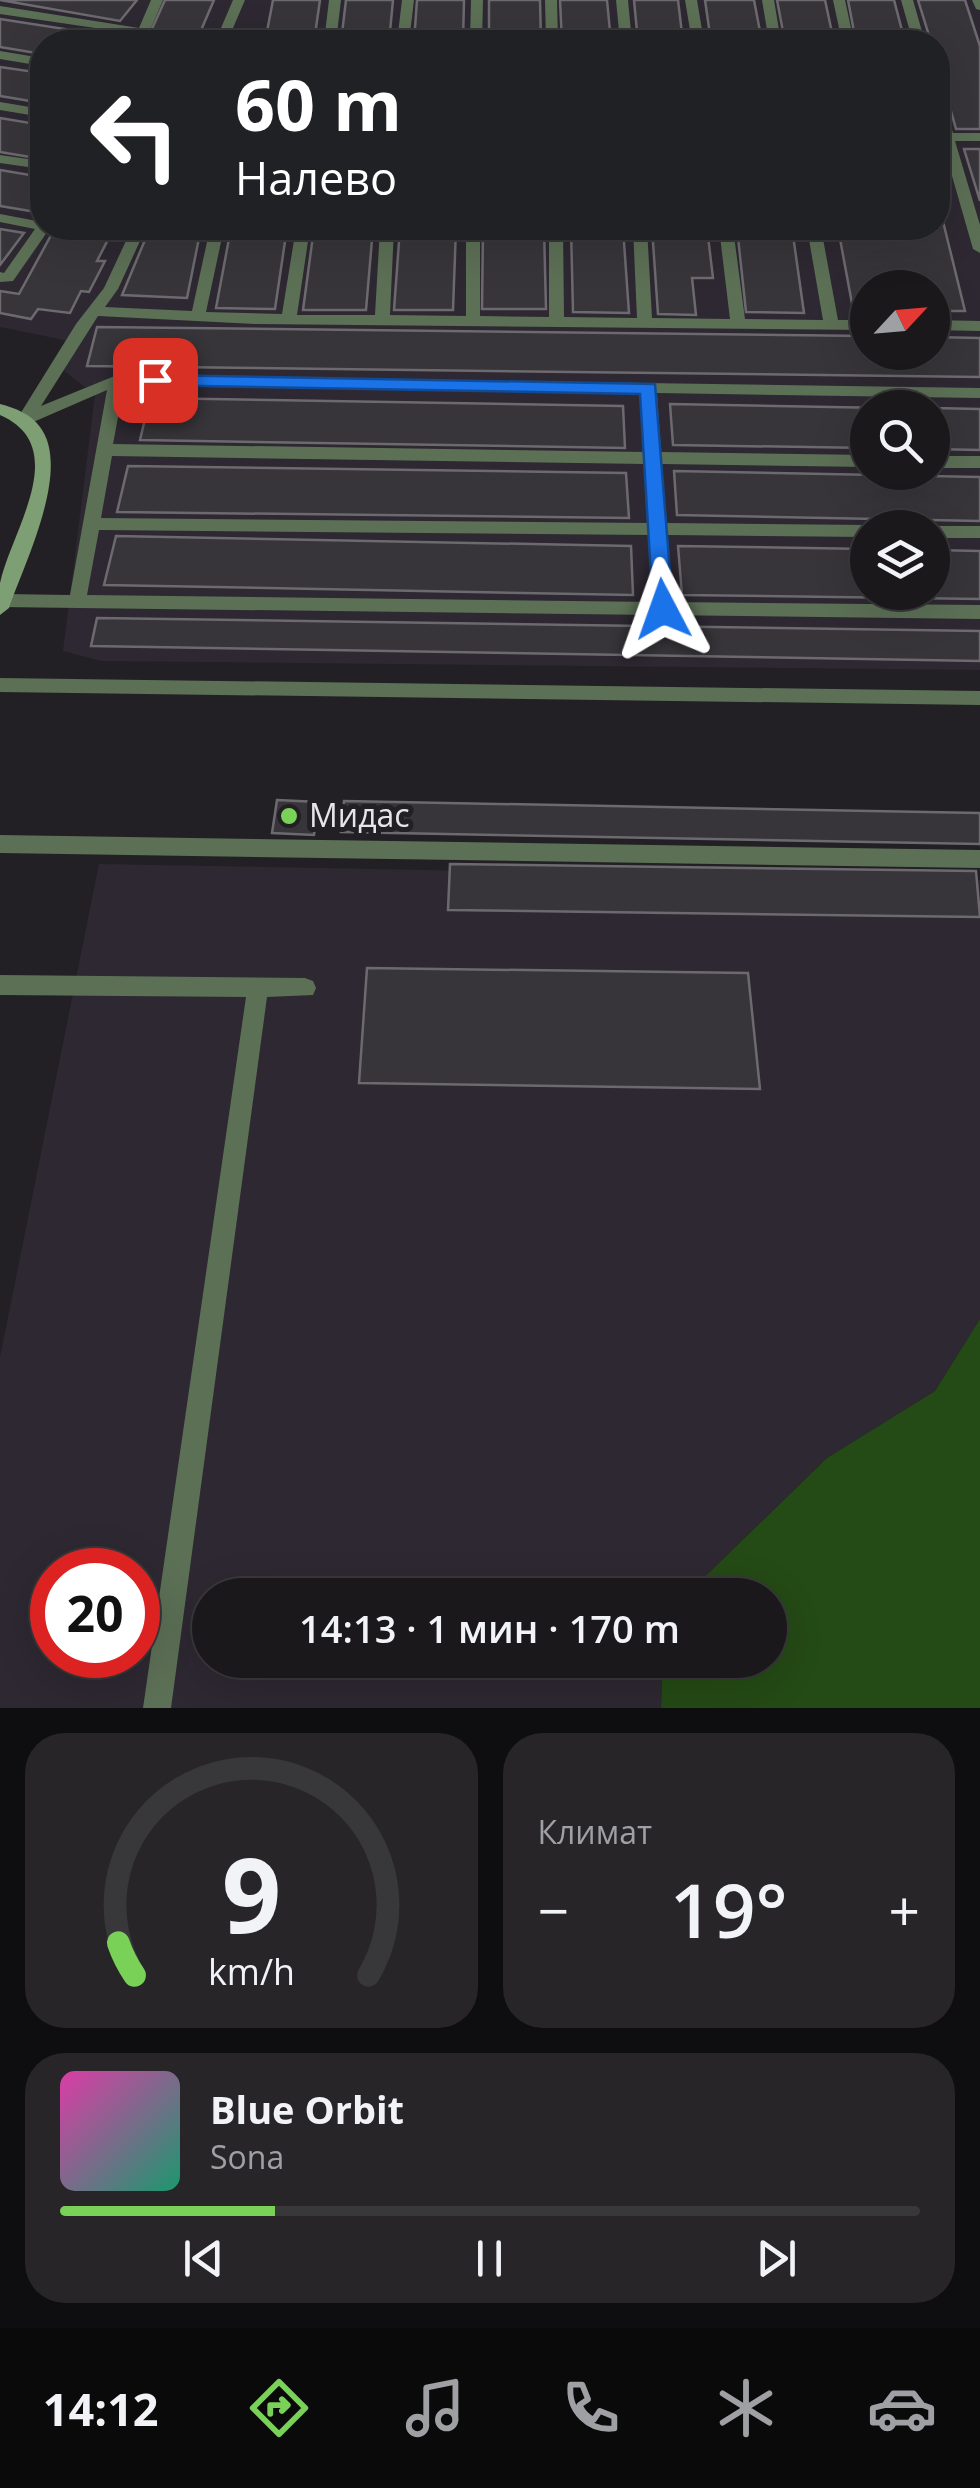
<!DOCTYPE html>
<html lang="ru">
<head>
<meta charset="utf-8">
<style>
	body { margin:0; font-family:"Open Sans",sans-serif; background:#272528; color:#f1f3f6; height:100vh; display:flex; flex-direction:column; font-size:38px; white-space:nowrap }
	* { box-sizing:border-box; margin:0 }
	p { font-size:32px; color:#9fa0a3 }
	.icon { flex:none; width:55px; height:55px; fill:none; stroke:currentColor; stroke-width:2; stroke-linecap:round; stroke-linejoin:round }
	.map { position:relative; height:1708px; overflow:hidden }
	.details { display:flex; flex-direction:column; gap:25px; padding:25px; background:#0e0d0f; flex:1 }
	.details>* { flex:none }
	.hud { position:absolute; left:30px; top:30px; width:920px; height:210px; border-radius:40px; box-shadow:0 10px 40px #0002,0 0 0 2px #38373a; background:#202124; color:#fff; overflow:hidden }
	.needle { width:65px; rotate:64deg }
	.tools { position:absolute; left:850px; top:270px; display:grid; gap:20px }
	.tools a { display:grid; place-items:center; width:100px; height:100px; border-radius:50%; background:#1a181b; box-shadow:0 10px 40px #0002,0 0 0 2px #38373a; font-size:50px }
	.speed { position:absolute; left:30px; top:1548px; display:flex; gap:20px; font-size:50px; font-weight:700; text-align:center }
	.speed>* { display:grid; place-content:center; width:130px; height:130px; border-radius:50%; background:#1a181b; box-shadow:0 10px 40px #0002,0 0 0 2px #38373a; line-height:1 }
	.speed .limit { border:15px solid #d22; background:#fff; color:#111 }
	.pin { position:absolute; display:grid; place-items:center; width:85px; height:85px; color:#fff; margin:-42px; border-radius:20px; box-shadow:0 5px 15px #0006 }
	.me { position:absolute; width:110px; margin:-55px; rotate:356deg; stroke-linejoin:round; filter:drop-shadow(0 0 8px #0008) }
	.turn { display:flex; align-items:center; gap:35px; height:210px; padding:0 40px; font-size:45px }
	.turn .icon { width:130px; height:130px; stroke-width:2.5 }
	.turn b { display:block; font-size:70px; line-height:85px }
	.big { font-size:75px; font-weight:600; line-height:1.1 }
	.details .widget { flex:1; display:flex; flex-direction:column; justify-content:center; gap:15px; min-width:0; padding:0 35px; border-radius:40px; background:#272528 }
	.details .dial { align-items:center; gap:0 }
	.dial svg { height:260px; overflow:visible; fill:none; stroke:#38373a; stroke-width:7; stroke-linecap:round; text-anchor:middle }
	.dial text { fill:#f1f3f6; stroke:none }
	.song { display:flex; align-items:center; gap:30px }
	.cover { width:120px; height:120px; border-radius:15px; background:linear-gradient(135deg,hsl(320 70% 55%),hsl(160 70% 35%)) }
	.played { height:10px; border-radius:5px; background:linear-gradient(90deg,#79d158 25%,#38373a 25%) }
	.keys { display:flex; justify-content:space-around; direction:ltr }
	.heat { display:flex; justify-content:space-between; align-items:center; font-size:55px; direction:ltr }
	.details .tiles { flex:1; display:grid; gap:25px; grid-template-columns:1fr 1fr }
	.widget:last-child { grid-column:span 2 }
	.trip { position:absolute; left:192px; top:1578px; width:595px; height:100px; border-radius:50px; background:#1a181b; box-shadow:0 10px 40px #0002,0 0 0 2px #38373a; font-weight:600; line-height:100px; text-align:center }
	.menu { display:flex; height:160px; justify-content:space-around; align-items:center; background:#0a0a0b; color:#9fa0a3 }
	.menu .icon { width:70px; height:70px }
	.menu .selected { color:#79d158 }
	.menu b { font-size:45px; color:#f1f3f6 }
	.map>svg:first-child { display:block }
	.built { fill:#2d2831; fill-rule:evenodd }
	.green { fill:#244a15 }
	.building { fill:#373539; stroke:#6d6a6f; stroke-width:2.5 }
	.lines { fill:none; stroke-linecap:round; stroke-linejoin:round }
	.lane { fill:#5c7056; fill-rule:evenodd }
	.secondary { fill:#7e9e73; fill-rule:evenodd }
	.route { fill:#1a73e8; stroke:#114b97; stroke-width:2.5 }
	.poi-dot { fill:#79d158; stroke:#222024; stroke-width:4 }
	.labels { text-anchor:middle; stroke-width:10; stroke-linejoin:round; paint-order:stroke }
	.poi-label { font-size:32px; fill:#e6e5e7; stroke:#222024; text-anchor:start }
</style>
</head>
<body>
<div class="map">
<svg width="980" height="1708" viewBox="0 0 980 1708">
	<rect width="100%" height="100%" fill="#222024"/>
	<g class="built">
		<path d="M0,0H980V670L101,661L63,651L95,395L64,371L69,341L0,327ZM42,42H938V228H42ZM868,288H932V352H868ZM868,408H932V472H868ZM868,528H932V592H868Z"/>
		<path d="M99,864L980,880V1319L935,1391L827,1458L686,1595H210V1660H663L661,1708H0V1357ZM52,1570H138V1655H52Z"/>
	</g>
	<polygon class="green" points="980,1319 980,1708 661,1708 663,1660 770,1660 770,1595 686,1595 827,1458 935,1391"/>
	<g class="building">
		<polygon points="0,0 137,0 120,21"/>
		<polygon points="165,0 214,0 196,42 146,42"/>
		<polygon points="273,0 320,0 314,42 265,42"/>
		<polygon points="346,0 393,0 389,42 341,42"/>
		<polygon points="417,0 464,0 463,42 414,42"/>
		<polygon points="489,0 540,0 541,42 489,42"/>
		<polygon points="560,0 607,0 611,42 562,42"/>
		<polygon points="634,0 678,0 683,42 638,42"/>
		<polygon points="705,0 754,0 762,42 711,42"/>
		<polygon points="777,0 825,0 834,42 785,42"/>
		<polygon points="848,0 894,0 905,42 856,42"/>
		<polygon points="918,0 965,0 980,46 980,129 956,129 938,65 938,42 931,42"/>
		<polygon points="0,19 123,38 119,42 42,42 42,54 0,47"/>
		<polygon points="0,67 42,73 42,103 0,96"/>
		<polygon points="0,118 42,125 42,159 0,152"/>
		<polygon points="964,149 980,149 980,201"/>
		<polygon points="0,170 42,177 42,213 0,206"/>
		<polygon points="938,201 965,311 932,311 932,288 868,288 868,310 853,309 838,228 938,228"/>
		<polygon points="55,228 114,228 97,261 105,261 89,292 81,291 70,313 38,309 31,319 0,313 0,291 19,294"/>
		<polygon points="150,228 201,228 187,298 122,295"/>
		<polygon points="231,228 287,228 275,309 216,308"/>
		<polygon points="314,228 373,228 366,310 303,310"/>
		<polygon points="400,228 456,228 453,310 394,310"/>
		<polygon points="483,228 544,228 546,309 482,309"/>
		<polygon points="571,228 623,228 629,313 573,312"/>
		<polygon points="652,228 707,228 713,278 692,278 696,315 658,314"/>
		<polygon points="737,228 792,228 804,313 746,312"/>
		<polygon points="0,229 24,233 0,265"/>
		<polygon points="97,327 868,336 868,352 932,352 932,337 980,338 980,377 87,366"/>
		<polygon points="150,398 623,406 625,448 140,440"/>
		<polygon points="670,404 886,408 868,408 868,448 673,445"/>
		<polygon points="932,408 980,409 980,450 932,449"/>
		<polygon points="128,466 626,473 629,518 117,512"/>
		<polygon points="674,471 980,477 980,521 677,515"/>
		<polygon points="116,536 631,546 633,595 104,585"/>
		<polygon points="678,546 868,549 868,592 932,592 932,550 980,551 980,599 682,595"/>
		<polygon points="97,618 980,631 980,661 91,646"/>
		<polygon points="277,800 318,802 314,835 272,833"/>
		<polygon points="344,801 980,813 980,844 341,832"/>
		<polygon points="450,864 976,871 980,917 448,910"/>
		<polygon points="367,968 748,973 760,1089 359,1083"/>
	</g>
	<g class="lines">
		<g class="lane">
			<polygon points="151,0 163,0 145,42 133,42 136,34 0,14 0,6 139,28"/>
			<polygon points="233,0 245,0 227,42 215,42"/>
			<polygon points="329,0 341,0 336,42 324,42"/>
			<polygon points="402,0 414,0 409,42 397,42"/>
			<polygon points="471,0 483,0 482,42 470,42"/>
			<polygon points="545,0 557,0 558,42 546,42"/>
			<polygon points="616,0 628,0 632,42 620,42"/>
			<polygon points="685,0 697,0 704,42 692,42"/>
			<polygon points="762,0 774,0 781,42 769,42"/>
			<polygon points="833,0 845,0 854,42 842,42"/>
			<polygon points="901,0 913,0 925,42 913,42"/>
			<polygon points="972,0 980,0 980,10 976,9"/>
			<polygon points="0,51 42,58 42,66 0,59"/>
			<polygon points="938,101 944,105 953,133 980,133 980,141 955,141 980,225 980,253 973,249 942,141 938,141"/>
			<polygon points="0,102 42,109 42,117 0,110"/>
			<polygon points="0,155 42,161 42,169 0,163"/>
			<polygon points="0,214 42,222 42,228 50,228 13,281 0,282 0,272 4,273 35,229 0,222"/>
			<path d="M132,228H146L118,289L105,307L192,311L210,228H224L206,312L282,314L296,228H310L297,315H375L380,228H394L390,315L466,316V228H480V316L549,317V228H563L564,317L637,318L633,228H647L652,318L730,319L719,228H733L745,319L823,320L807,228H821L838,320H868V330L255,324L98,316L41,406L117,375L980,388V398L657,393L661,452L868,455V467L662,464L666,523L868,525L874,528H868V537L667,535L671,602L980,605V619L0,607V595L3,594L70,595L107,390L31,423L25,424L17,419L76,324L104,288ZM124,385L642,393L645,452L113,444ZM112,456L646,464L649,523L101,518ZM99,530L650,535L654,602L87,595Z"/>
			<polygon points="932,320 980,321 980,331 932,330"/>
			<rect x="932" y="456" width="48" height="12"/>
			<polygon points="932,526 980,526 980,538 932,538 932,528 926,528"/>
			<polygon points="0,678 980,691 980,705 0,692"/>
			<polygon points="0,835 980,850 980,868 0,853"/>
			<polygon points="0,975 305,978 313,981 316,988 313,995 267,997 171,1708 143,1708 246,997 0,995"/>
		</g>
		<path class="secondary" d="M0,404C15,408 31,414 40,427C72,469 24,564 9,608L0,615C0,605 0,593 0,583C11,531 73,447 0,415Z"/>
	</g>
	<polygon class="route" points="155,375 655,384 673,609 663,616 653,609 640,394 149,385 149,376"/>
	<circle class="poi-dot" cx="289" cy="816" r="10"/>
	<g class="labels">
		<g class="poi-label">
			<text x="309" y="827">Мидас</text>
		</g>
	</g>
</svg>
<div class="tools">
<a><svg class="needle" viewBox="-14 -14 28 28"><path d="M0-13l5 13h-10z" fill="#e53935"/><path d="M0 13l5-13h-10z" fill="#9fa0a3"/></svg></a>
<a><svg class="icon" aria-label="search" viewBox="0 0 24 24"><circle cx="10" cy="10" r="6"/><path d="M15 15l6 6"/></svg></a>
<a><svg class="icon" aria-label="layers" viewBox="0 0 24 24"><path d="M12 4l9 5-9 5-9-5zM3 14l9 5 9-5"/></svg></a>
</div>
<div class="speed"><div class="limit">20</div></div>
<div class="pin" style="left:155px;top:380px;background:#d93025"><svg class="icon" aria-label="arrive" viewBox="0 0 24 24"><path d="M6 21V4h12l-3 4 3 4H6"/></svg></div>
<svg class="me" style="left:663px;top:609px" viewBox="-20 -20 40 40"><path d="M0-17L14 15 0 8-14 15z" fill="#1a73e8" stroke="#fff" stroke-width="4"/></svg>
<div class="trip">14:13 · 1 мин · 170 m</div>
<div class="hud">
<div class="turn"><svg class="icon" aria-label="left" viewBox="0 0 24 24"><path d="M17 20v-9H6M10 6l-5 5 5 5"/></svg><div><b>60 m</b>Налево</div></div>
</div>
</div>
<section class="details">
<div class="tiles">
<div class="widget dial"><svg viewBox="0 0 100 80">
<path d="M14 69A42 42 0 1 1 86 69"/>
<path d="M14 69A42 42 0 0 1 9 59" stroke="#79d158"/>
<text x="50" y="56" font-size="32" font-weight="700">9</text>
<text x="50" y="72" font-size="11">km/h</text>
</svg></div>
<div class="widget"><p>Климат</p>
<div class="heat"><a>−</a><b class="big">19°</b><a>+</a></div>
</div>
<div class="widget">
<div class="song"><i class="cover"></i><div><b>Blue Orbit</b><p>Sona</p></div></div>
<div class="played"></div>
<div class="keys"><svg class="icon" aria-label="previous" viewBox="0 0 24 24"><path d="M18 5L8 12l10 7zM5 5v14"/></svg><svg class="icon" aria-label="pause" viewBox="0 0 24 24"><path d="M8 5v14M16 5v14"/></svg><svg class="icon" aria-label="next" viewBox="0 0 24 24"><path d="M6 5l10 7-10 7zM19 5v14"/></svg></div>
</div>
</div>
</section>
<nav class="menu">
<b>14:12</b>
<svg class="icon selected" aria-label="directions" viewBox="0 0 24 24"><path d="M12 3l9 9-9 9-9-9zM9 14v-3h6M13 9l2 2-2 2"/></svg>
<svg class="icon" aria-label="music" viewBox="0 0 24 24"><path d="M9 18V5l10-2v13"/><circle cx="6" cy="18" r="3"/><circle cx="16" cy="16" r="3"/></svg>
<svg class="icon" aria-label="phone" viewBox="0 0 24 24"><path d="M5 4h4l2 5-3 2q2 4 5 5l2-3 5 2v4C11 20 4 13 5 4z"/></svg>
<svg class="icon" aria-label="climate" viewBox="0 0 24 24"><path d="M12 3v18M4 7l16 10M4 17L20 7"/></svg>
<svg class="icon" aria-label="car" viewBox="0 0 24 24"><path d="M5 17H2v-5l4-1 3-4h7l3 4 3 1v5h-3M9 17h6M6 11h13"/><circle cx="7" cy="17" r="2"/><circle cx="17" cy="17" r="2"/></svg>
</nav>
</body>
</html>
